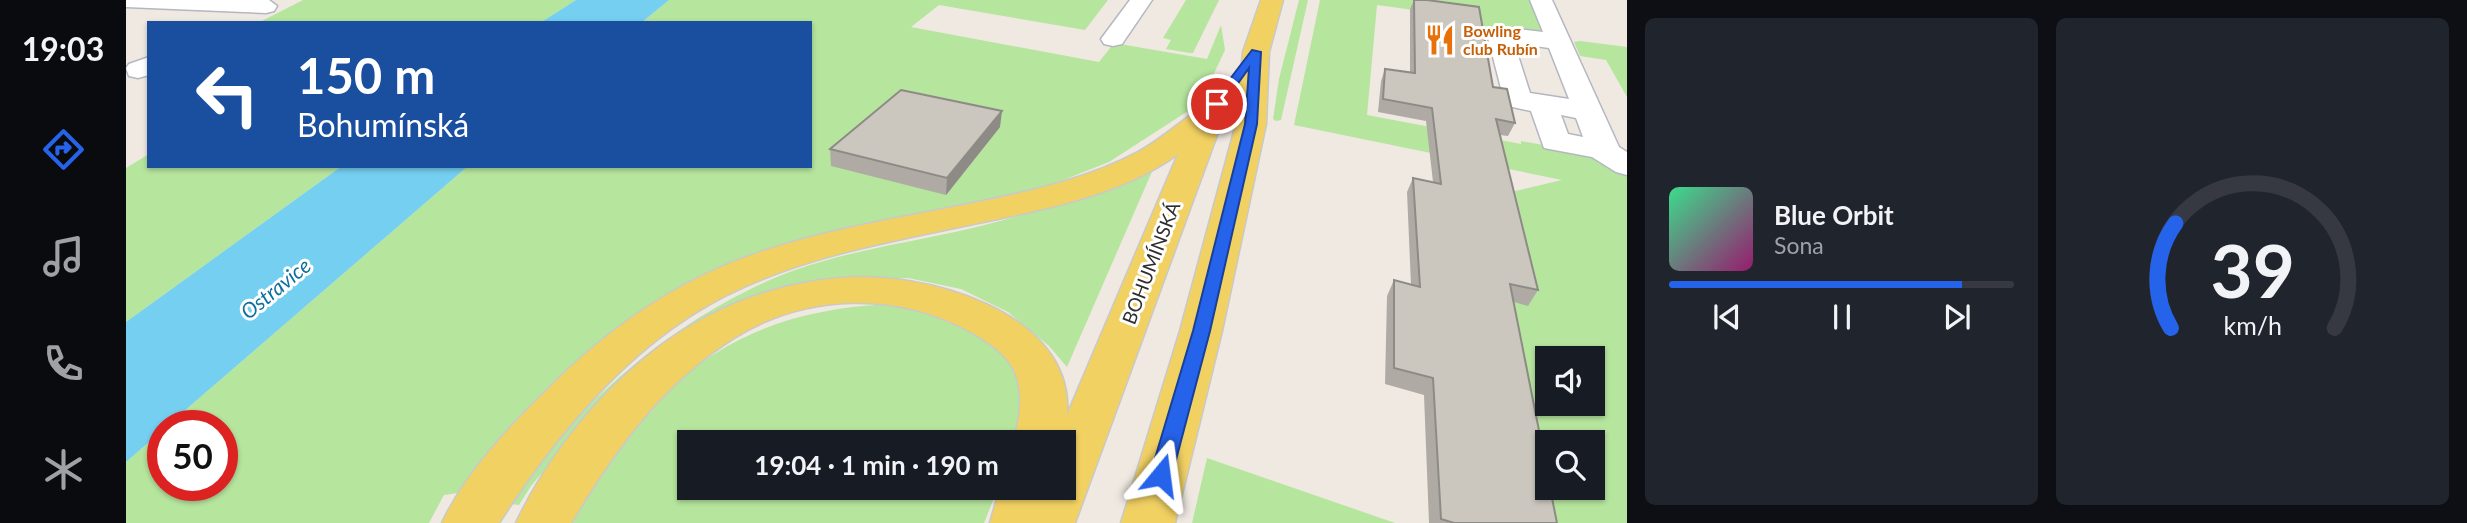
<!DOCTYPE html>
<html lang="en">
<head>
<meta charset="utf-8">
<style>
	body { margin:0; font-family:Lato,sans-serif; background:#20242c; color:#f1f3f6; height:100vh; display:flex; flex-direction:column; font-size:26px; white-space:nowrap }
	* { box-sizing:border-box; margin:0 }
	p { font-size:23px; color:#9ea1a6 }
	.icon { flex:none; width:38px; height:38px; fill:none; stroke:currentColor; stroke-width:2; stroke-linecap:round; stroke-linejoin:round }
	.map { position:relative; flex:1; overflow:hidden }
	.drawer { display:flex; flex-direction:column; gap:18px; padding:18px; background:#0d0f14; width:840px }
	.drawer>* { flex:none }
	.banner { position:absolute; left:21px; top:21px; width:665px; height:147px; border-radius:0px; box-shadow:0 2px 5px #0004; background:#1a4fa0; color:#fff; overflow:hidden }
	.buttons { position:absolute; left:1409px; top:346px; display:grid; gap:14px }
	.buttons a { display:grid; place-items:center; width:70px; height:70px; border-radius:0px; background:#171b24; box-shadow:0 2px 5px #0004; font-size:35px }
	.speed { position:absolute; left:21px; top:410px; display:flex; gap:14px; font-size:35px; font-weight:700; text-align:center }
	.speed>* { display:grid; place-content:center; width:91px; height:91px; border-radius:50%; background:#171b24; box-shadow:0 2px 5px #0004; line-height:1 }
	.speed .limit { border:10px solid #d22; background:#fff; color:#111 }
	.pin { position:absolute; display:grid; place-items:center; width:60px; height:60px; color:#fff; margin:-30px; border:4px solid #fff; border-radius:50%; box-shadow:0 2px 7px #0007 }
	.me { position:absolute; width:77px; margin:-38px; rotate:16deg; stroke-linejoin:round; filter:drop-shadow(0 0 5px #0008) }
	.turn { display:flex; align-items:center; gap:24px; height:147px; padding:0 35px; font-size:32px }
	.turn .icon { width:91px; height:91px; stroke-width:2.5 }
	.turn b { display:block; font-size:49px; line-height:60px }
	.drawer .widget { flex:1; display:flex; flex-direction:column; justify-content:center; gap:10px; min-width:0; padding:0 24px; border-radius:10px; background:#20242c }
	.drawer .dial { align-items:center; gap:0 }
	.dial svg { height:182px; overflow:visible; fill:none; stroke:#363941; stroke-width:7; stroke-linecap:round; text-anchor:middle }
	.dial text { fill:#f1f3f6; stroke:none }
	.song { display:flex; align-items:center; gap:21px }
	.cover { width:84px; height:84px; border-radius:10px; background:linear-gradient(135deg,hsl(150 70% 55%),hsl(320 70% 35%)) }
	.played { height:7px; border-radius:4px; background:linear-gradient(90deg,#2563eb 85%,#363941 85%) }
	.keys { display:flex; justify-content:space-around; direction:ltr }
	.drawer .tiles { flex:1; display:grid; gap:18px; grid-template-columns:repeat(2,1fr) }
	.trip { position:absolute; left:551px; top:430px; width:399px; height:70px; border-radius:0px; background:#171b24; box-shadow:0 2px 5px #0004; font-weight:700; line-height:70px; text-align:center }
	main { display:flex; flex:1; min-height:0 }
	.menu { display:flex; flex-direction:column; width:126px; justify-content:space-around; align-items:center; background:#090b0e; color:#9ea1a6 }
	.menu .icon { width:49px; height:49px }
	.menu .selected { color:#2563eb }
	.menu b { font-size:32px; color:#f1f3f6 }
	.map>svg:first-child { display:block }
	.green { fill:#b6e59e; fill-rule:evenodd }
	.water { fill:#75cff0 }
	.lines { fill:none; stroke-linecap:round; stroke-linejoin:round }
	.minor-casing { stroke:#b4b7c1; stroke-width:3 }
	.major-casing { stroke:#c9c9c9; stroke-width:3 }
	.minor { fill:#fff; fill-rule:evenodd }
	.major { fill:#f2d163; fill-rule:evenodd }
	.wall { fill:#afaba4 }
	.shaded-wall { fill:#8e8b86 }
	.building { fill:#cbc7bf; stroke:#8e8b86; stroke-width:2 }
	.route { fill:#2563eb; stroke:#184099; stroke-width:2 }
	.labels { text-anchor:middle; stroke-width:6; stroke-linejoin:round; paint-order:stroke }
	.far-food-label { font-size:16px; font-weight:bold; fill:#c56008; stroke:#fff; text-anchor:start }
	.street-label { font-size:19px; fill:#2e2e2e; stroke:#fff }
	.water-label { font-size:21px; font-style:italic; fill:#0d6fa3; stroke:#fff }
</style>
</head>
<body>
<main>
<nav class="menu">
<b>19:03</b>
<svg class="icon selected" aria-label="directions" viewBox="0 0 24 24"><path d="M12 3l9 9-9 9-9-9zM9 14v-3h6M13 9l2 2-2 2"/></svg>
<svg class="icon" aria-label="music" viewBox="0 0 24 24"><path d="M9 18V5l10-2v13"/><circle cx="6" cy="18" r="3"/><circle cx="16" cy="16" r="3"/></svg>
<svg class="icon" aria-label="phone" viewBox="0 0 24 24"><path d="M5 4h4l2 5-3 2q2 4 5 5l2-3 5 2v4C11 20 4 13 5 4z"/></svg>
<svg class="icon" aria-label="climate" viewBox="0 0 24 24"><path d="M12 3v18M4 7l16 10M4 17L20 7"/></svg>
</nav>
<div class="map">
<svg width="1501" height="523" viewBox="0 0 1501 523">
	<rect width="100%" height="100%" fill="#efe9e1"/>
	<g class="green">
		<polygon points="177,0 450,0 414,23 132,23"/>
		<polygon points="543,0 982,0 959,30 813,5 785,27 973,62 988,43 1081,59 1095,25 1099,50 1083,84 1062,111 983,162 925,185 689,239 489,333 394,415 332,493 318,495 303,523 0,523 0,462 37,430 37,485 96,485 96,425 42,425 342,166 684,166 684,23 515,23"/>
		<polygon points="1060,0 1093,0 1067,53 1064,53 1040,49 1045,40 1037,38"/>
		<polygon points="1173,0 1182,0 1155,120 1150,121 1147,119 1153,79"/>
		<path d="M1194,0H1404L1422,39L1357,29L1354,19L1251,5L1241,115L1395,144V141L1479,156L1501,165V523H1415L1375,299L1402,305L1377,194L1436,180L1168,125ZM1421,359H1466V404H1421ZM1421,443H1466V488H1421Z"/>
		<polygon points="1454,41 1501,47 1501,97 1480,60 1454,56 1448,42"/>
		<polygon points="23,154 23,166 216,166 0,322 0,168"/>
		<path d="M1028,167L941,367L923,346L882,312L835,289L782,278L687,284L455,426L405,486L393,505L385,504C445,404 561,308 672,269C727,250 786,242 842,229C907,214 967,193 1028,167Z"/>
		<path d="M763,304L791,305L863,339L883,362L900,399L889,443H564V488H872L858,523H445L438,519C456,495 474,471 492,447C502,434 510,420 521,409C592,337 664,309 763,304Z"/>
		<polygon points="1081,458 1269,523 1066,523"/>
	</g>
	<g class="water">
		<polygon points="450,0 543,0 515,23 414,23"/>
		<polygon points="216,166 342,166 42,425 37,425 37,430 0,462 0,322"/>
	</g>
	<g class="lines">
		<g class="minor-casing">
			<g id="minor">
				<polygon points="0,0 143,0 151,6 148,11 140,13 0,7"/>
				<polygon points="1004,0 1026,0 996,44 987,46 978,44 975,39"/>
				<path d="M1404,0H1426L1493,147L1501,152V175L1490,172L1466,157L1418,148L1405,111L1382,106L1378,100L1361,34L1364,29L1373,27L1417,32ZM1388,43L1423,48L1443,99L1404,93ZM1435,115L1450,118L1457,137L1442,134Z"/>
				<polygon points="23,57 23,75 12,78 3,76 0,68 3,64"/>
			</g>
		</g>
		<g class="major-casing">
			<g id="major">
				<polygon points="1135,0 1157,0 1143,52 1140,124 1096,331 1049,523 995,523 1054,331 1110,124 1117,52"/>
				<path d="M1083,106L1093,109L1098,116L949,523H864L874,488H938V443H887C893,421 898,397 890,375C884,356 861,341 845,332C771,291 680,293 608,338C535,384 488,451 445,523H390C429,441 500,358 582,316C622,295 668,282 713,278C794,270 949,310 941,415L1052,154C993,197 913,210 843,225C767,241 688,255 618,287C513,333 434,428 373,523H316C339,474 381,429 420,391C468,342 523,300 586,271C666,234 765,220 852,202C906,191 963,178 1012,152C1034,140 1053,123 1073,109Z"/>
			</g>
		</g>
		<use href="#minor" class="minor"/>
		<use href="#major" class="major"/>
	</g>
	<g class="wall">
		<polygon points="1288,0 1301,0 1367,87 1389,123 1382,136 1374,135 1412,290 1402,306 1388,302 1431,523 1303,523 1298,395 1259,384 1261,296 1268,280 1285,285 1281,192 1287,178 1307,182 1300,121 1252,112 1255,81 1259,69 1284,73 1284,9"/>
		<polygon points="874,127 820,195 705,166 704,149"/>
	</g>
	<polygon class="shaded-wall" points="876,111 874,127 820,195 821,178"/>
	<g class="building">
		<polygon points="1288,0 1301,0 1353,7 1367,87 1381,89 1389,123 1370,119 1412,290 1384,284 1421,471 1421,488 1424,488 1431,523 1328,523 1315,519 1307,378 1268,368 1268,280 1294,287 1287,178 1315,184 1306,108 1257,99 1259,69 1289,73"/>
		<polygon points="775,90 876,111 821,178 704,149"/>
	</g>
	<polygon class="route" points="1126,50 1135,52 1131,124 1084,331 1046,475 1043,481 1035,484 1028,481 1024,475 1067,331 1119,124 1123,68 1095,107 1085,104"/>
	<defs>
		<g id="restaurant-bare" transform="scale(2.415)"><path d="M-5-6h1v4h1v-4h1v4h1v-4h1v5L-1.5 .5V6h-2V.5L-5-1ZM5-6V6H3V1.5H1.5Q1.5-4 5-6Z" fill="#e8710a" stroke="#fff" stroke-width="2.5" paint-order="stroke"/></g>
	</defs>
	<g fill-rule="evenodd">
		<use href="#restaurant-bare" x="1314" y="40"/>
	</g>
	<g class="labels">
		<g class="far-food-label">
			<text x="1337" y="37">Bowling<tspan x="1337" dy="18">club Rubín</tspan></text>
		</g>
		<g class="street-label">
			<text transform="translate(1025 263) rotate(-69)" y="7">BOHUMÍNSKÁ</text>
		</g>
		<g class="water-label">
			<text transform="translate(150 289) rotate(-39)" y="7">Ostravice</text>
		</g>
	</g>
</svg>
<div class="buttons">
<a><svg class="icon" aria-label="sound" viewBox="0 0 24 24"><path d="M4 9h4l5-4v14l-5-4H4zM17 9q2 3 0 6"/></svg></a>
<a><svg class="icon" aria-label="search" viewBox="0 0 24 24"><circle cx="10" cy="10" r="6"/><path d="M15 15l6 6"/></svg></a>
</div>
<div class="speed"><div class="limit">50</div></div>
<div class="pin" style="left:1091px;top:104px;background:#d93025"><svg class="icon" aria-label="arrive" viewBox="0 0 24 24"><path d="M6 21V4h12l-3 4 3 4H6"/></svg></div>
<svg class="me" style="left:1035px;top:475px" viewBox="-20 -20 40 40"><path d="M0-17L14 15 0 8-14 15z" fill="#2563eb" stroke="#fff" stroke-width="4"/></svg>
<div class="trip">19:04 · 1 min · 190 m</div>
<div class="banner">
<div class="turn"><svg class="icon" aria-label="left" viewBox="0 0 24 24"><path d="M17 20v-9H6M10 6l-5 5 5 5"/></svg><div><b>150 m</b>Bohumínská</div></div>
</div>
</div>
<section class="drawer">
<div class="tiles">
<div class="widget">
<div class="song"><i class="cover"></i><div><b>Blue Orbit</b><p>Sona</p></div></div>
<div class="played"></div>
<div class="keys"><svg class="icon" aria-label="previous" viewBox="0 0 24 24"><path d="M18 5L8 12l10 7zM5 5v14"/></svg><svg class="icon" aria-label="pause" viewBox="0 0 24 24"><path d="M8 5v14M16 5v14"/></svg><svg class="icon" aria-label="next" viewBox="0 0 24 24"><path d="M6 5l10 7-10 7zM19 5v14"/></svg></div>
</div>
<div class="widget dial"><svg viewBox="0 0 100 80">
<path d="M14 69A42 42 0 1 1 86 69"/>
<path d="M14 69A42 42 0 0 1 16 23" stroke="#2563eb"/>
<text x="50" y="56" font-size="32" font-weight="700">39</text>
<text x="50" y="72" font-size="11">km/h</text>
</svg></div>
</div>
</section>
</main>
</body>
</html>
